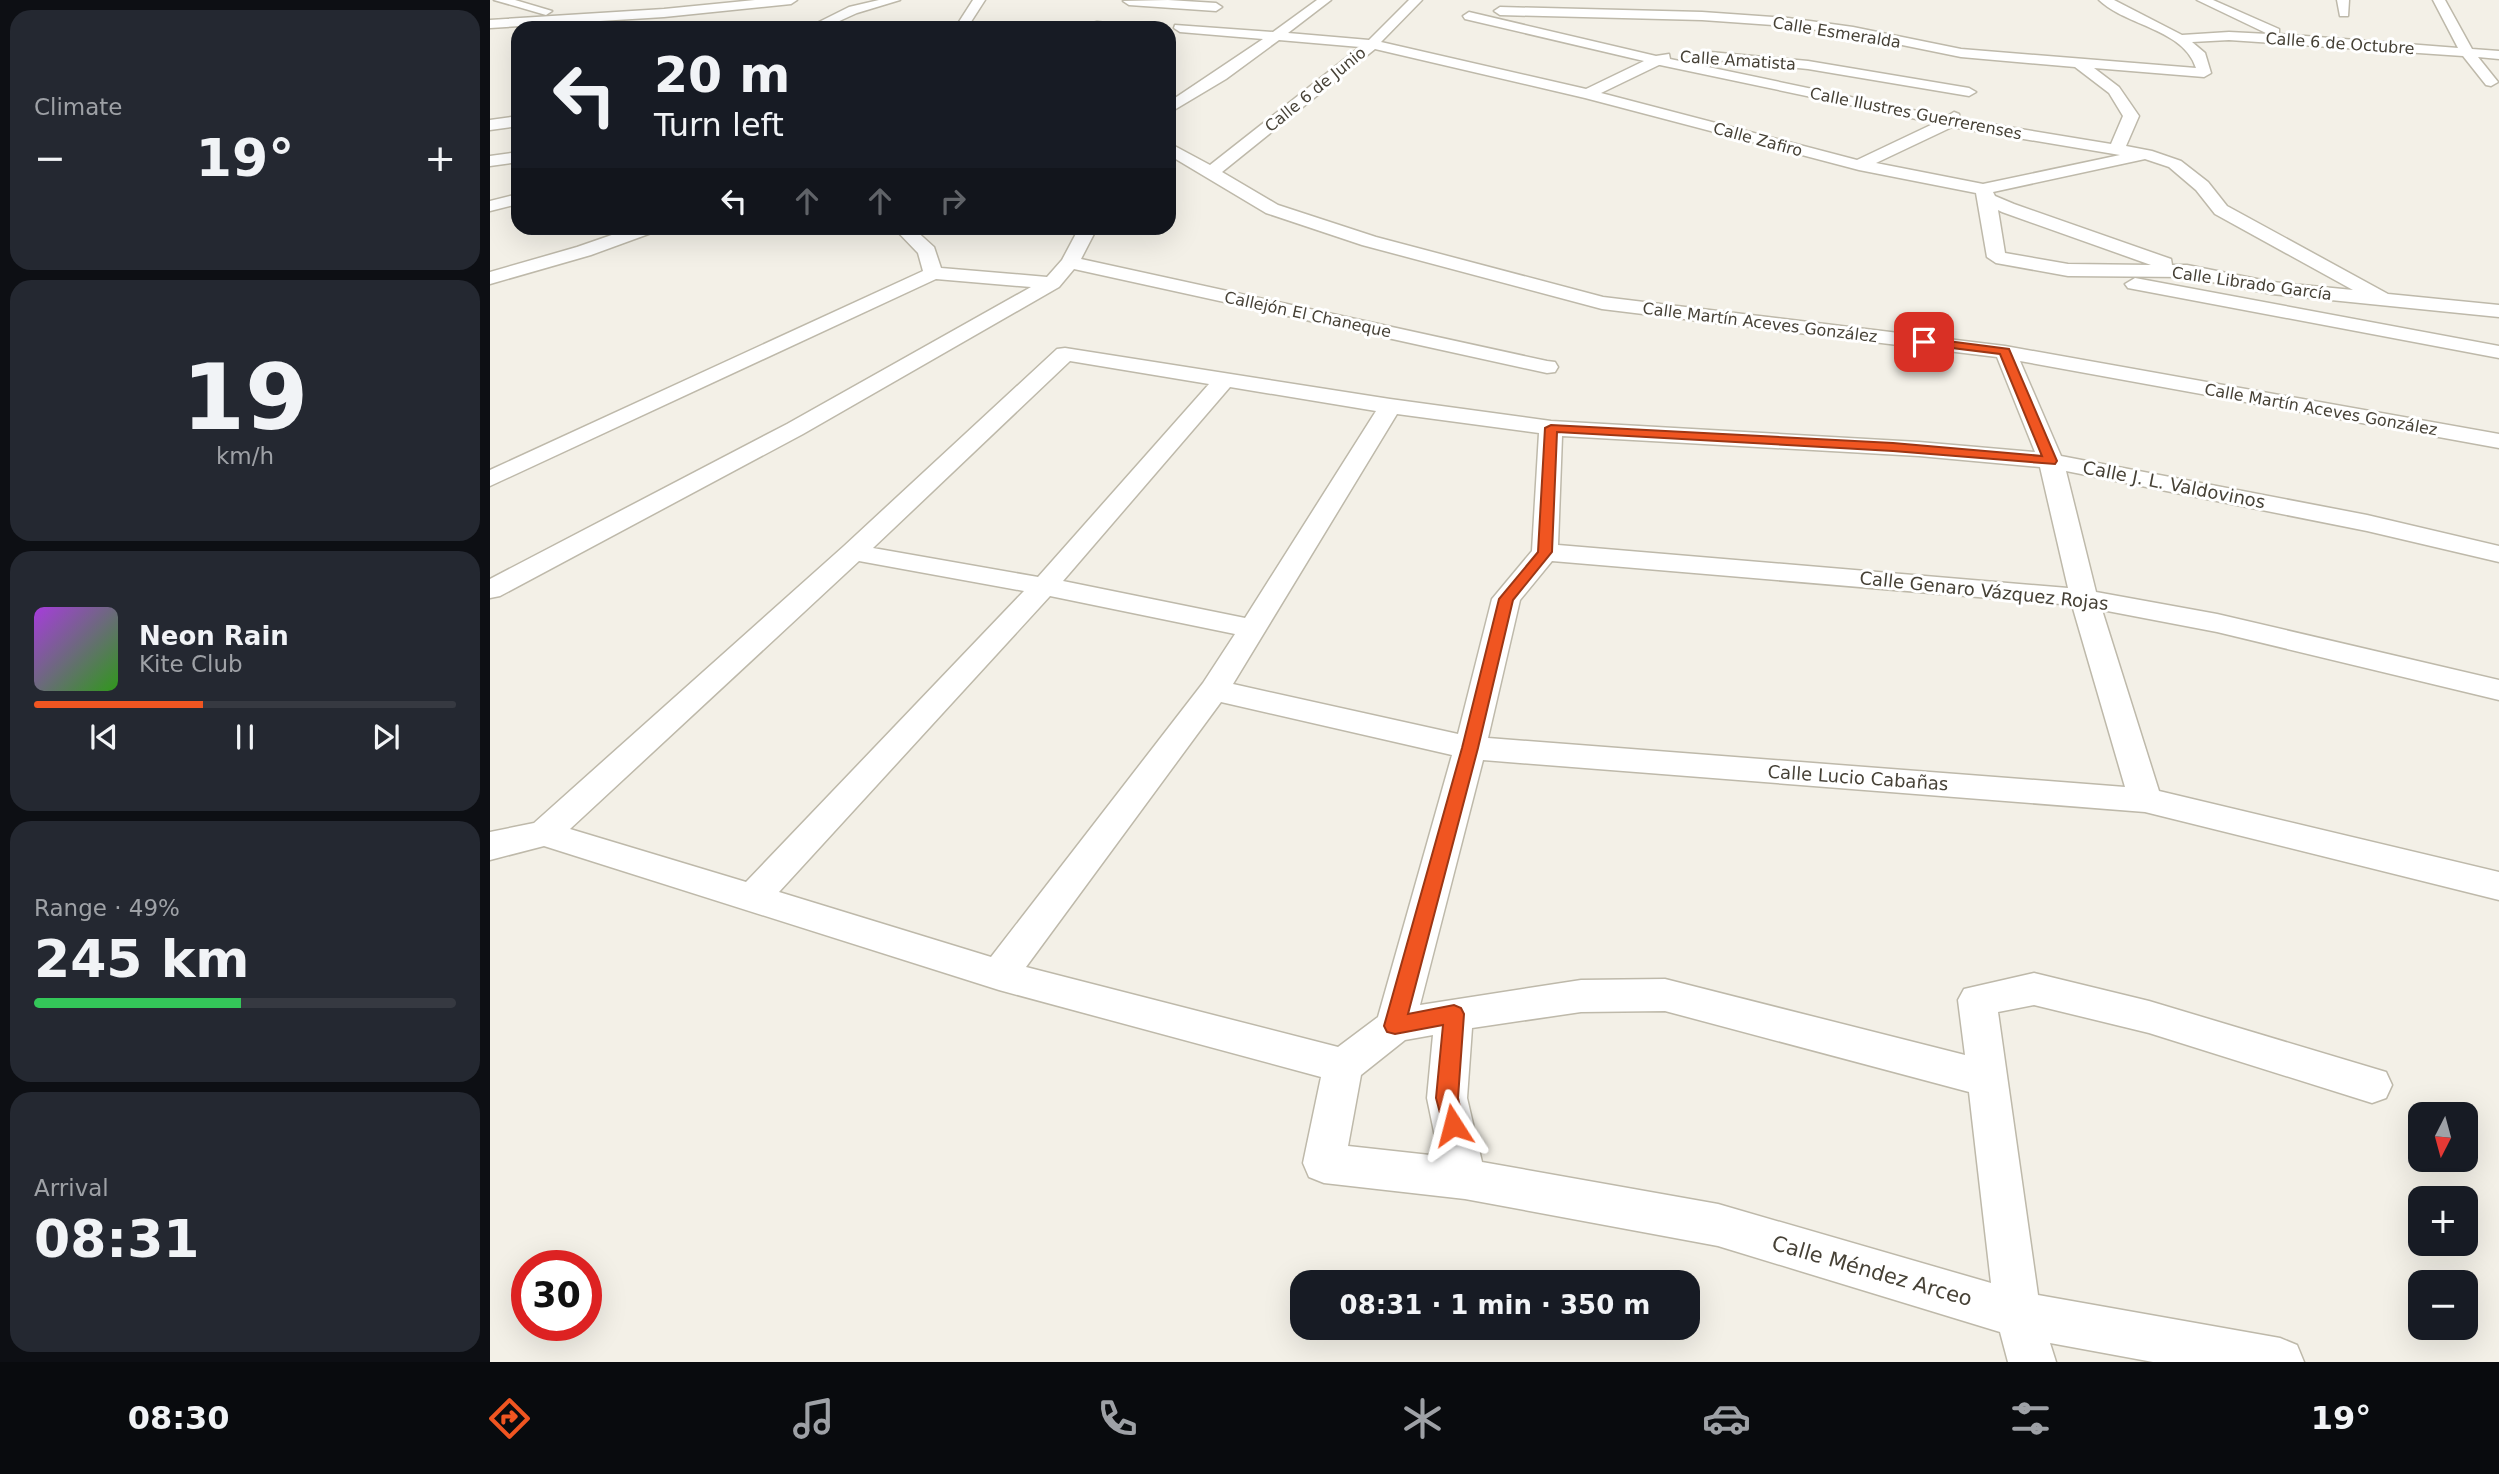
<!DOCTYPE html>
<html lang="en">
<head>
<meta charset="utf-8">
<style>
	body { margin:0; font-family:"DejaVu Sans",sans-serif; background:#242831; color:#f1f3f6; height:100vh; display:flex; flex-direction:column; font-size:26px; white-space:nowrap }
	* { box-sizing:border-box; margin:0 }
	p { font-size:23px; color:#9ea1a6 }
	.icon { flex:none; width:38px; height:38px; fill:none; stroke:currentColor; stroke-width:2; stroke-linecap:round; stroke-linejoin:round }
	.map { position:relative; flex:1; overflow:hidden }
	.panel { display:flex; flex-direction:column; gap:10px; padding:10px; background:#0d0f14; width:490px }
	.panel>* { flex:none }
	.guide { position:absolute; left:21px; top:21px; width:665px; height:214px; border-radius:21px; box-shadow:0 7px 28px #0002; background:#171b24; color:#f1f3f6; overflow:hidden }
	.needle { width:46px; rotate:186deg }
	.buttons { position:absolute; left:1918px; top:1102px; display:grid; gap:14px }
	.buttons a { display:grid; place-items:center; width:70px; height:70px; border-radius:14px; background:#171b24; box-shadow:0 7px 28px #0002; font-size:35px }
	.speed { position:absolute; left:21px; top:1250px; display:flex; gap:14px; font-size:35px; font-weight:700; text-align:center }
	.speed>* { display:grid; place-content:center; width:91px; height:91px; border-radius:50%; background:#171b24; box-shadow:0 7px 28px #0002; line-height:1 }
	.speed .limit { border:10px solid #d22; background:#fff; color:#111 }
	.pin { position:absolute; display:grid; place-items:center; width:60px; height:60px; color:#fff; margin:-30px; border-radius:14px; box-shadow:0 4px 10px #0006 }
	.me { position:absolute; width:77px; margin:-38px; rotate:351deg; stroke-linejoin:round; filter:drop-shadow(0 0 5px #0008) }
	.turn { display:flex; align-items:center; gap:24px; height:147px; padding:0 28px; font-size:32px }
	.turn .icon { width:91px; height:91px; stroke-width:2.5 }
	.turn b { display:block; font-size:49px; line-height:60px }
	.lanes { display:flex; align-items:center; height:66px; padding:0 28px; background:#0003; justify-content:center; gap:35px; direction:ltr }
	.lanes .off { opacity:.35 }
	.big { font-size:52px; font-weight:600; line-height:1.1 }
	.panel .card { flex:1; display:flex; flex-direction:column; justify-content:center; gap:10px; min-width:0; padding:0 24px; border-radius:21px; background:#242831 }
	.panel .dial { align-items:center; gap:0 }
	.dial b { font-size:91px; line-height:1 }
	.song { display:flex; align-items:center; gap:21px }
	.cover { width:84px; height:84px; border-radius:10px; background:linear-gradient(135deg,hsl(280 70% 55%),hsl(110 70% 35%)) }
	.played { height:7px; border-radius:4px; background:linear-gradient(90deg,#f05521 40%,#363941 40%) }
	.keys { display:flex; justify-content:space-around; direction:ltr }
	.heat { display:flex; justify-content:space-between; align-items:center; font-size:38px; direction:ltr }
	.charge { height:10px; border-radius:5px; background:linear-gradient(90deg,#34c759 49%,#363941 0) }
	.trip { position:absolute; left:800px; top:1270px; width:410px; height:70px; border-radius:21px; background:#171b24; box-shadow:0 7px 28px #0002; font-weight:600; line-height:70px; text-align:center }
	.tab-bar { display:flex; height:112px; justify-content:space-around; align-items:center; background:#090b0e; color:#9ea1a6 }
	.tab-bar .icon { width:49px; height:49px }
	.tab-bar .active { color:#f05521 }
	.tab-bar b { font-size:32px; color:#f1f3f6 }
	main { display:flex; flex:1; min-height:0 }
	.map>svg:first-child { display:block }
	.lines { fill:none; stroke-linecap:round; stroke-linejoin:round }
	.minor-casing { stroke:#beb9aa; stroke-width:3 }
	.minor { fill:#fff; fill-rule:evenodd }
	.route { fill:#f05521; stroke:#9c3715; stroke-width:2 }
	.labels { text-anchor:middle; stroke-width:6; stroke-linejoin:round; paint-order:stroke }
	.far-street-label { font-size:16px; fill:#464136; stroke:#fff }
	.street-label { font-size:18px; fill:#464136; stroke:#fff }
	.near-street-label { font-size:21px; fill:#464136; stroke:#fff }
</style>
</head>
<body>
<main>
<section class="panel">
<div class="card"><p>Climate</p>
<div class="heat"><a>−</a><b class="big">19°</b><a>+</a></div>
</div>
<div class="card dial"><b>19</b><p>km/h</p></div>
<div class="card">
<div class="song"><i class="cover"></i><div><b>Neon Rain</b><p>Kite Club</p></div></div>
<div class="played"></div>
<div class="keys"><svg class="icon" aria-label="previous" viewBox="0 0 24 24"><path d="M18 5L8 12l10 7zM5 5v14"/></svg><svg class="icon" aria-label="pause" viewBox="0 0 24 24"><path d="M8 5v14M16 5v14"/></svg><svg class="icon" aria-label="next" viewBox="0 0 24 24"><path d="M6 5l10 7-10 7zM19 5v14"/></svg></div>
</div>
<div class="card"><p>Range · 49%</p><b class="big">245 km</b><div class="charge"></div></div>
<div class="card"><p>Arrival</p><b class="big">08:31</b></div>
</section>
<div class="map">
<svg width="2009" height="1362" viewBox="0 0 2009 1362">
	<rect width="100%" height="100%" fill="#f3f0e7"/>
	<g class="lines">
		<g class="minor-casing">
			<g id="minor">
				<polygon points="4,0 25,0 62,11 56,15"/>
				<polygon points="265,0 307,0 301,4 174,17 0,28 0,20 174,9"/>
				<polygon points="389,0 410,0 367,13 334,28 317,28 359,7"/>
				<polygon points="483,0 495,0 477,28 465,28"/>
				<polygon points="678,0 726,3 732,7 726,11 639,5 633,1"/>
				<path d="M827,0H841L798,33L879,40L919,0H932L891,42L1096,89L1154,61L975,19L973,16L979,12L1166,56L1179,54L1180,59L1456,117L1464,112L1469,114L1470,119L1621,144L1633,116L1619,93L1585,67L1471,57L1363,35L1298,26L1212,20L1010,15L1004,11L1010,7L1212,12L1298,18L1363,27L1471,49L1706,68C1694,29 1636,26 1609,0H1624L1692,35L1739,32L1778,34L1707,0H1723L1789,29V34L1968,48L1943,0H1955L1982,49L2009,51V59L1988,57L2008,82L2001,86L1996,85L1973,56L1739,40L1702,42L1715,53L1721,73L1714,77L1604,68L1629,87L1649,116L1636,146L1662,151L1691,161L1718,182L1737,206L1898,294L2009,305V317L1782,294L1697,277L1578,276L1506,263L1497,257L1486,193L1369,170L1095,98L885,49L732,172L788,205L886,237L1113,297L1515,346L2009,434V448L1530,361L1571,456L1877,515L2009,546V562L1877,531L1576,471L1606,592L1727,614L2009,680V700L1727,632L1612,610L1669,791L2009,872V900L1655,812L993,760L930,1005L1091,980L1175,979L1475,1055L1468,1000L1474,989L1544,973L1659,1001L1896,1072L1902,1085L1896,1098L1882,1103L1659,1033L1544,1005L1508,1012L1548,1295L1790,1338L1807,1345L1814,1362H1663L1560,1343L1566,1362H1518L1510,1332L1228,1246L975,1199L834,1183L819,1177L813,1163L831,1077L509,990L54,846L0,860V832L44,823L354,546L567,349L575,348L900,399L1061,421L1429,442L1545,452L1507,357L1112,309L872,245L776,213L679,155V143L720,165L870,47L789,40L736,79L679,113V102L773,39L690,32L684,28L685,25L783,32ZM1169,65H1170L1445,123L1367,160L1111,93ZM1462,127L1630,155L1493,184L1386,163ZM1655,159L1679,167L1706,190L1725,214L1863,290L1782,282L1697,265H1682L1681,259L1524,204L1505,196L1503,192ZM1508,210L1512,212L1661,265L1578,264L1515,253ZM580,361L719,384L548,577L383,548ZM740,387L886,411L755,618L573,581ZM907,414L1049,433L1042,551L1002,599L968,734L743,684ZM1072,436L1429,456L1550,467L1578,588L1068,545ZM369,561L534,591L256,882L80,829ZM1062,561L1582,605L1635,787L998,738L1030,600ZM560,596L745,634L713,683L501,957L289,892ZM731,702L962,755L888,1017L848,1047L536,967ZM1175,1011L1479,1092L1501,1283L1228,1204L992,1162L977,1098L982,1028L1091,1012ZM943,1035L937,1098L949,1156L858,1146L871,1075L915,1040Z"/>
				<polygon points="1847,0 1859,0 1858,16 1850,16"/>
				<polygon points="607,22 629,24 635,28 602,28 602,23"/>
				<polygon points="1220,52 1318,61 1479,88 1486,92 1479,96 1318,69 1215,59 1213,56"/>
				<polygon points="28,116 28,126 0,130 0,120"/>
				<polygon points="28,152 28,162 0,166 0,156"/>
				<polygon points="28,194 28,204 0,211 0,201"/>
				<polygon points="142,228 167,228 164,232 101,255 0,284 0,272 87,247"/>
				<polygon points="404,228 423,228 444,247 451,268 557,277 572,260 589,228 607,228 591,259 1057,361 1065,362 1068,367 1065,372 1057,373 584,269 569,287 313,434 10,596 0,598 0,579 297,424 541,287 446,279 0,486 0,470 433,271 428,253"/>
				<polygon points="1645,278 2009,346 2009,358 1638,288 1635,284"/>
			</g>
		</g>
		<use href="#minor" class="minor"/>
	</g>
	<polygon class="route" points="1434,338 1519,349 1567,461 1565,464 1403,451 1067,432 1062,552 1023,600 988,748 918,1014 964,1005 971,1008 974,1014 968,1098 974,1125 971,1132 963,1135 955,1132 946,1098 953,1025 905,1034 897,1032 894,1026 972,748 1009,599 1048,552 1055,428 1061,425 1403,443 1552,456 1510,354 1430,344 1429,342"/>
	<g class="labels">
		<g class="far-street-label">
			<text transform="translate(1347 32) rotate(9)" y="6">Calle Esmeralda</text>
			<text transform="translate(1850 43) rotate(4)" y="6">Calle 6 de Octubre</text>
			<text transform="translate(1248 60) rotate(4)" y="6">Calle Amatista</text>
			<text transform="translate(825 89) rotate(-39)" y="6">Calle 6 de Junio</text>
			<text transform="translate(1426 113) rotate(11)" y="6">Calle Ilustres Guerrerenses</text>
			<text transform="translate(1268 139) rotate(15)" y="6">Calle Zafiro</text>
			<text transform="translate(1762 283) rotate(8)" y="6">Calle Librado García</text>
			<text transform="translate(818 314) rotate(12)" y="6">Callejón El Chaneque</text>
			<text transform="translate(1270 322) rotate(7)" y="6">Calle Martín Aceves González</text>
			<text transform="translate(1831 409) rotate(10)" y="6">Calle Martín Aceves González</text>
		</g>
		<g class="street-label">
			<text transform="translate(1684 485) rotate(11)" y="6">Calle J. L. Valdovinos</text>
			<text transform="translate(1494 591) rotate(6)" y="6">Calle Genaro Vázquez Rojas</text>
			<text transform="translate(1368 778) rotate(4)" y="6">Calle Lucio Cabañas</text>
		</g>
		<g class="near-street-label">
			<text transform="translate(1382 1271) rotate(16)" y="7">Calle Méndez Arceo</text>
		</g>
	</g>
</svg>
<div class="buttons">
<a><svg class="needle" viewBox="-14 -14 28 28"><path d="M0-13l5 13h-10z" fill="#e53935"/><path d="M0 13l5-13h-10z" fill="#9ea1a6"/></svg></a>
<a>+</a>
<a>−</a>
</div>
<div class="speed"><div class="limit">30</div></div>
<div class="pin" style="left:1434px;top:342px;background:#d93025"><svg class="icon" aria-label="arrive" viewBox="0 0 24 24"><path d="M6 21V4h12l-3 4 3 4H6"/></svg></div>
<svg class="me" style="left:963px;top:1125px" viewBox="-20 -20 40 40"><path d="M0-17L14 15 0 8-14 15z" fill="#f05521" stroke="#fff" stroke-width="4"/></svg>
<div class="trip">08:31 · 1 min · 350 m</div>
<div class="guide">
<div class="turn"><svg class="icon" aria-label="left" viewBox="0 0 24 24"><path d="M17 20v-9H6M10 6l-5 5 5 5"/></svg><div><b>20 m</b>Turn left</div></div>
<div class="lanes"><svg class="icon" aria-label="left" viewBox="0 0 24 24"><path d="M17 20v-9H6M10 6l-5 5 5 5"/></svg><svg class="icon off" aria-label="ahead" viewBox="0 0 24 24"><path d="M12 20V5M6 11l6-6 6 6"/></svg><svg class="icon off" aria-label="ahead" viewBox="0 0 24 24"><path d="M12 20V5M6 11l6-6 6 6"/></svg><svg class="icon off" aria-label="right" viewBox="0 0 24 24"><path d="M7 20v-9h11M14 6l5 5-5 5"/></svg></div>
</div>
</div>
</main>
<nav class="tab-bar">
<b>08:30</b>
<svg class="icon active" aria-label="directions" viewBox="0 0 24 24"><path d="M12 3l9 9-9 9-9-9zM9 14v-3h6M13 9l2 2-2 2"/></svg>
<svg class="icon" aria-label="music" viewBox="0 0 24 24"><path d="M9 18V5l10-2v13"/><circle cx="6" cy="18" r="3"/><circle cx="16" cy="16" r="3"/></svg>
<svg class="icon" aria-label="phone" viewBox="0 0 24 24"><path d="M5 4h4l2 5-3 2q2 4 5 5l2-3 5 2v4C11 20 4 13 5 4z"/></svg>
<svg class="icon" aria-label="climate" viewBox="0 0 24 24"><path d="M12 3v18M4 7l16 10M4 17L20 7"/></svg>
<svg class="icon" aria-label="car" viewBox="0 0 24 24"><path d="M5 17H2v-5l4-1 3-4h7l3 4 3 1v5h-3M9 17h6M6 11h13"/><circle cx="7" cy="17" r="2"/><circle cx="17" cy="17" r="2"/></svg>
<svg class="icon" aria-label="filters" viewBox="0 0 24 24"><path d="M4 7h16M4 17h16"/><circle cx="9" cy="7" r="2"/><circle cx="15" cy="17" r="2"/></svg>
<b>19°</b>
</nav>
</body>
</html>
